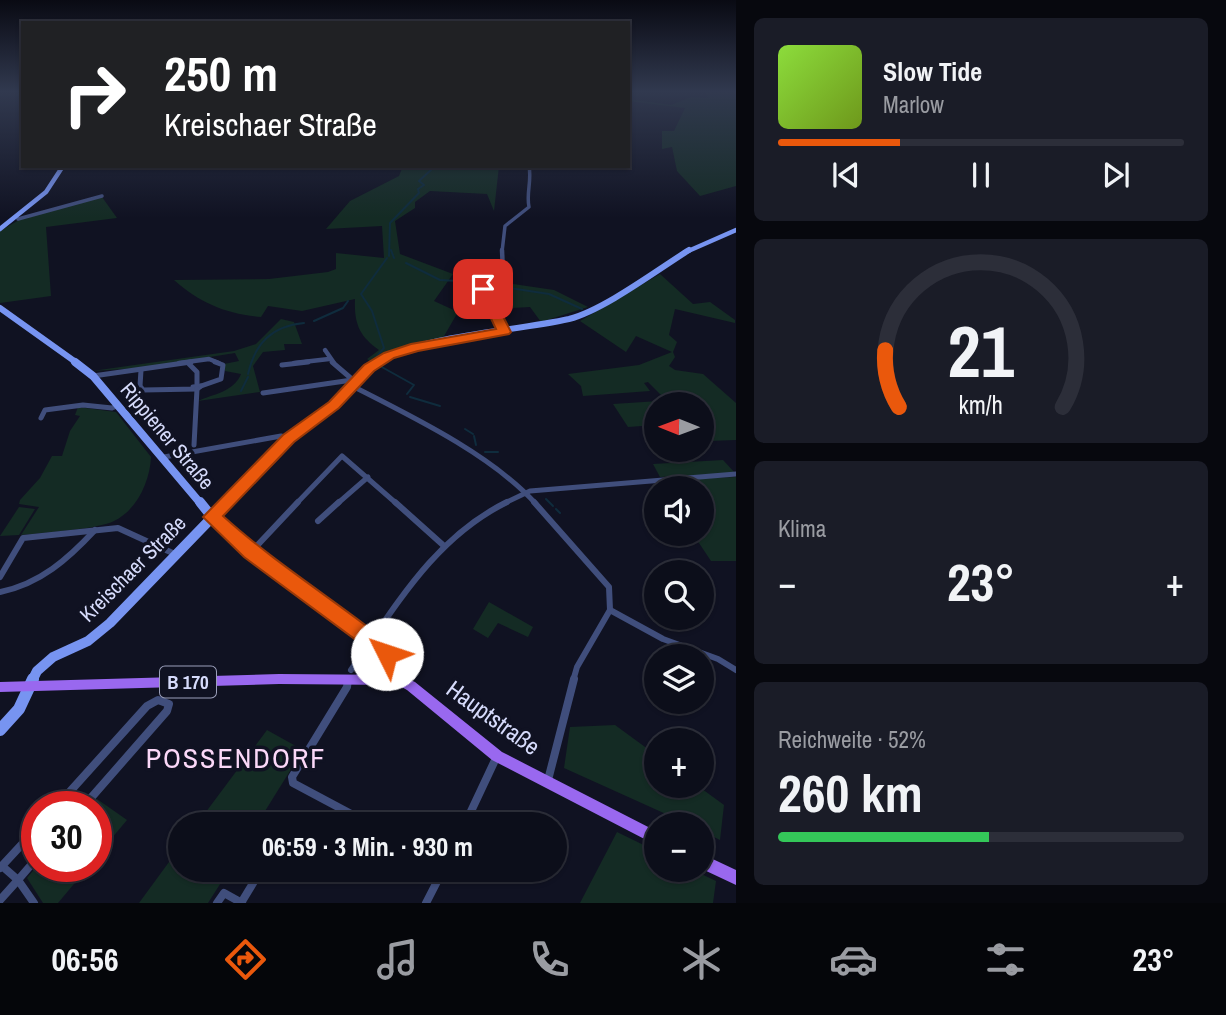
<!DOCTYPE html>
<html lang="de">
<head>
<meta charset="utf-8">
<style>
	body { margin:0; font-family:"Archivo Narrow",sans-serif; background:#1a1c27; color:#f1f3f6; height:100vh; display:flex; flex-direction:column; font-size:26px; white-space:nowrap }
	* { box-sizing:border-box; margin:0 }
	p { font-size:23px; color:#9a9ca2 }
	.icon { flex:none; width:38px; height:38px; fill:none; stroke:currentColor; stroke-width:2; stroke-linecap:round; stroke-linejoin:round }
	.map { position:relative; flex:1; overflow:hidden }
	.panel { display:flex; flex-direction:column; gap:18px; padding:18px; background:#07080e; width:490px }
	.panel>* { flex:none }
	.guide { position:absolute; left:21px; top:21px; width:609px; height:147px; border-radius:0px; box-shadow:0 2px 5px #0004,0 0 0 2px #2c2e39; background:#202124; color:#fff; overflow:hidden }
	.needle { width:46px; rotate:271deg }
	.fabs { position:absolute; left:644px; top:392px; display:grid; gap:14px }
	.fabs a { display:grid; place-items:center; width:70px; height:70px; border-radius:50%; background:#0c0e1a; box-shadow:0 2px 5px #0004,0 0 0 2px #2c2e39; font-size:35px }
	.speed { position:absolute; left:21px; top:791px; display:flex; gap:14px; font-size:35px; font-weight:700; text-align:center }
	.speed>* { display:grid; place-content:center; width:91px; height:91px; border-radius:50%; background:#0c0e1a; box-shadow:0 2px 5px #0004,0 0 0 2px #2c2e39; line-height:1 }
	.speed .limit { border:10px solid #d22; background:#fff; color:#111 }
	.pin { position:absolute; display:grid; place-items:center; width:60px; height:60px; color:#fff; margin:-30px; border-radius:14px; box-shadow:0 4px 10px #0006 }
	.me { position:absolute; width:77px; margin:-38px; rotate:311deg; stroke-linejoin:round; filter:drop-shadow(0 0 5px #0008) }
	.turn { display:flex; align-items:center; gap:24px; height:147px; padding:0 28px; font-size:32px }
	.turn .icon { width:91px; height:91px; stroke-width:2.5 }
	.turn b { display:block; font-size:49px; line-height:60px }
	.big { font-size:52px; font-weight:700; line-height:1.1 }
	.panel .tile { flex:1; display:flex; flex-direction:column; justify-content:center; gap:10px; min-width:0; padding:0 24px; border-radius:10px; background:#1a1c27 }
	.panel .dial { align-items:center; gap:0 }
	.dial svg { height:182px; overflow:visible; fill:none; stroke:#2c2e39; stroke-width:7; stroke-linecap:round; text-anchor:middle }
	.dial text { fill:#f1f3f6; stroke:none }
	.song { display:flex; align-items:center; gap:21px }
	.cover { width:84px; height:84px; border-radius:10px; background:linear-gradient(135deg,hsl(90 70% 55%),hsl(80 70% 35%)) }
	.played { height:7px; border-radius:4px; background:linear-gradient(90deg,#ea580c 30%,#2c2e39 30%) }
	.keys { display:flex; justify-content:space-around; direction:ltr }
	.heat { display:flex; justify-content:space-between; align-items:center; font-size:38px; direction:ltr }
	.charge { height:10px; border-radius:5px; background:linear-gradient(90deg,#34c759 52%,#2c2e39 0) }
	.trip { position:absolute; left:168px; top:812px; width:399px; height:70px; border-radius:35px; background:#0c0e1a; box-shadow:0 2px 5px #0004,0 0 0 2px #2c2e39; font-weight:700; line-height:70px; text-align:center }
	.tab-bar { display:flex; height:112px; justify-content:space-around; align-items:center; background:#05060a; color:#9a9ca2 }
	.tab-bar .icon { width:49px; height:49px }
	.tab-bar .selected { color:#ea580c }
	.tab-bar b { font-size:32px; color:#f1f3f6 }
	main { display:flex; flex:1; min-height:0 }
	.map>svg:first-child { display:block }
	.green { fill:#142b24 }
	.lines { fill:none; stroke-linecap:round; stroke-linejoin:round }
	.stream { stroke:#0f2c3d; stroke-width:2 }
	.street-far4 { stroke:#404e7c; stroke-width:3.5 }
	.street-far3 { stroke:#404e7c; stroke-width:4.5 }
	.street-far2 { stroke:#404e7c; stroke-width:5 }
	.street-far1 { stroke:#404e7c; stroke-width:6 }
	.street { stroke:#404e7c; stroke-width:8 }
	.secondary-far4 { stroke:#7794f1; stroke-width:4.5 }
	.secondary-far3 { stroke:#7794f1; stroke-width:6 }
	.secondary-far2 { stroke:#7794f1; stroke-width:8 }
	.secondary-far1 { stroke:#7794f1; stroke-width:10 }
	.secondary { stroke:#7794f1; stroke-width:12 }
	.primary { fill:#9968ef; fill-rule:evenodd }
	.route { fill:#ea580c; stroke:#983908; stroke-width:2 }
	.labels { text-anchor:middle; stroke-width:7; stroke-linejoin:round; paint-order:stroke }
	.shield { fill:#101222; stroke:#9b9fba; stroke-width:2 }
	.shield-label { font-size:19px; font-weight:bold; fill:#d6dbfb }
	.street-label { font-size:21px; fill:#d6dbfb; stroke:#101222 }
	.near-street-label { font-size:24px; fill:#d6dbfb; stroke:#101222 }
	.near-quarter-label { font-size:28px; letter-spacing:2px; fill:#fbd8f8; stroke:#101222 }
</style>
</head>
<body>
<main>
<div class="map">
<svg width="736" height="903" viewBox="0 0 736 903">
	<rect width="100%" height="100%" fill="#101222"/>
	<g class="green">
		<polygon points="705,91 736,91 736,186 700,196 677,171 672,147 662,149 662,131 674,131 685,108 628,101 628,99 671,105 691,97 708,98"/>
		<path d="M403,166H499L494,211L487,194L430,191L415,202V208L395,221L400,254L453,274L434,301L458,312L440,343L372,363L367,359L379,350C359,336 354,323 355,299L302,311L268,306L261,317C226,314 200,303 174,280L269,279L328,272L336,269V253L384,258L382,226L326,229L350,201L399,176Z"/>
		<polygon points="102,197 117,218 46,227 51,296 0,303 0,231 19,220"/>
		<polygon points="660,274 693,304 710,302 735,320 735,323 675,309 669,335 677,342 673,352 675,357 669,366 675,370 703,374 736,403 736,440 708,441 702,434 702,404 670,404 648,382 644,383 650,391 583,396 581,386 568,374 639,365 672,352 636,336 626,352 580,321"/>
		<polygon points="501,277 500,282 554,290 588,307 541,322 530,307 494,309 485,288"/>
		<path d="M281,319L294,322L302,344H284L285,350L263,352L253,366L260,392L198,401C213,394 234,392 241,374L225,371L224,364L239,361L235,353L141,368L92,371L234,351L256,344Z"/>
		<polygon points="659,401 664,404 656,404 656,425 628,427 613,404"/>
		<path d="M78,407L116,412L151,457C150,481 137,510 114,521C100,529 40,533 21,535L39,507L19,504L20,500L40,478L52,456H62L70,431L80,416L75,415Z"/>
		<polygon points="723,460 735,473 660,477 653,464"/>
		<polygon points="736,477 736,561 711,561 693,534 702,534 702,488 666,488 662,480"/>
		<polygon points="19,507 35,509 19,535 0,536"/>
		<polygon points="489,602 533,627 528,637 498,623 488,638 473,629"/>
		<polygon points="615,725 656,755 656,786 698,786 724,805 720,840 702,831 702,824 688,824 564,768 570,727"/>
		<polygon points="267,730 303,750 257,824 197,824"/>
		<polygon points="97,799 127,820 96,857 96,807 90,807"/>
		<polygon points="617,832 656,851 656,870 693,870 716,881 713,903 580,903"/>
		<polygon points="180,847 180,870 229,870 208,903 139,903"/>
		<polygon points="37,866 89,866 58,903 43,903 27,878"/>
	</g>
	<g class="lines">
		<g class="stream">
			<polyline points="391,250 394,258"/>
			<polyline points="389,256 390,223 419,193 418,189 424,185 419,181 433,168 427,166"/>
			<polyline points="406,263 440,280 476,282"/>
			<polyline points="481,282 485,284"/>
			<polyline points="489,285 549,294 582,309"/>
			<polyline points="314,321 343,308 348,301"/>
			<polyline points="373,361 384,348 372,311 361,294 387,258"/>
			<polyline points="380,366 414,385 407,394"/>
			<path d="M248,374C255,343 272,326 304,323"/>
			<polyline points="241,391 248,377"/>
			<polyline points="410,397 440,406"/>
			<polyline points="465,429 473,434"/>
			<polyline points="474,436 476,445"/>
			<polyline points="485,452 498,452"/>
			<polyline points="546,499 553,506"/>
			<polyline points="556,509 560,513"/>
		</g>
		<g class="street-far4">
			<polyline points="18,219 102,196"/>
			<path d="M502,252L505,226L529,207C526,193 532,181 529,166"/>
		</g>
		<g class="street-far3">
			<polyline points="502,250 503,272 483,289 504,332"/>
			<polyline points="325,350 334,363"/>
			<polyline points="179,363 209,359 219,363"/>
			<polyline points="294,363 329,359"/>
		</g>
		<g class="street-far2">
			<polyline points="332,362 353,380"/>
			<polyline points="189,364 197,372 197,384"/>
			<polyline points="282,365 308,362"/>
			<polyline points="141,370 140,386 143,390 197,389 201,386 193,387"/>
			<polyline points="93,376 191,362"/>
			<polyline points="201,386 221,379 223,365 215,362"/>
			<path d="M352,386C411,416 492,455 536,504"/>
			<polyline points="263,393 352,380"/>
			<polyline points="41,418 45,410 83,405 112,408 119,405"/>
			<polyline points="194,445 197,389"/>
			<polyline points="164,457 281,436 288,438"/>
			<polyline points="296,504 342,456 397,504"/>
			<polyline points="337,504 368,477"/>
			<polyline points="503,504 530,491 736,474"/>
		</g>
		<g class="street-far1">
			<polyline points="395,502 443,545"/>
			<polyline points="534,502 609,587 610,610 577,667 573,681"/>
			<polyline points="212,517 251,552 334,610 403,668"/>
			<polyline points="318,521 339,502"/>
			<polyline points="251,552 298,502"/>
			<polyline points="0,577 23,538 118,528 177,555"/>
			<path d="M0,592C40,584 68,559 95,530"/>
			<polyline points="610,610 663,639 718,659 736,670"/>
			<path d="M351,670C396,606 434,538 507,502"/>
			<polyline points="348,681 348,678"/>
		</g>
		<g class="street">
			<polyline points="348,679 347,687 292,777 293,783 368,823"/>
			<polyline points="548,780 574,679"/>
			<polyline points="56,807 147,706 158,700 169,704 167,711 83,807"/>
			<polyline points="465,824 497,756"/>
			<polyline points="2,866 18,880 37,858"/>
			<polyline points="0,868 37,828"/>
			<polyline points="0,900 18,880 34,903"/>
			<polyline points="217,903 224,893 242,903"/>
			<polyline points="241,903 261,870"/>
			<polyline points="426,903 443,870"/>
		</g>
		<g class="secondary-far4">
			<polyline points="0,229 46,192 63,166"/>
			<polyline points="686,252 736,230"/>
		</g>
		<g class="secondary-far3">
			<polyline points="0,308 77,363"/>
			<path d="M377,363C426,334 511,332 569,319C604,310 657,270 689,250"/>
		</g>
		<g class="secondary-far2">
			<polyline points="75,362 93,376 201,504"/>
			<polyline points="225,504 281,446 334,405 369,368 380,362"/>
		</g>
		<g class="secondary-far1">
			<polyline points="200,502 212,517"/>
			<polyline points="32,681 37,671 53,657 88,641 110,623 227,502"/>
		</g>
		<polyline class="secondary" points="0,730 19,709 33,679"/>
		<g class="primary">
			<polygon points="279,674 399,675 415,682 502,752 656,831 656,845 492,760 407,690 398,685 279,684 0,692 0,682"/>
			<polygon points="702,854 736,870 736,885 702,869"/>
		</g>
	</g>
	<linearGradient id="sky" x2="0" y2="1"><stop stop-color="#090a13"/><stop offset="0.42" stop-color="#31394f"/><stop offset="1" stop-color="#31394f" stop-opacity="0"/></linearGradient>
	<rect width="736" height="218" fill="url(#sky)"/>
	<path class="route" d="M478,287L489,289L511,332L509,334L418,351L394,358L374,371L339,408L294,442L223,516C276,564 338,602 395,648L398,654L395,660L387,663L244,557L203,517L283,435L329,402L364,365L384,353L411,344L496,329L477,289Z"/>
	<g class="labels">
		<rect class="shield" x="160" y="666.5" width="56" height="31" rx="5"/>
		<g class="shield-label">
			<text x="188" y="689">B 170</text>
		</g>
		<g class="street-label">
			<text transform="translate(167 436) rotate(50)" y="7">Rippiener Straße</text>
			<text transform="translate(133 569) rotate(-45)" y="7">Kreischaer Straße</text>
		</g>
		<g class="near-street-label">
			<text transform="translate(493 718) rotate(36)" y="8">Hauptstraße</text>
		</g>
		<g class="near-quarter-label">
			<text x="236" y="768">POSSENDORF</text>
		</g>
	</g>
</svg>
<div class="fabs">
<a><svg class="needle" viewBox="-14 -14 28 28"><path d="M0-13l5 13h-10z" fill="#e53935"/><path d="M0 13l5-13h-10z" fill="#9a9ca2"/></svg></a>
<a><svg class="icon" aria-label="sound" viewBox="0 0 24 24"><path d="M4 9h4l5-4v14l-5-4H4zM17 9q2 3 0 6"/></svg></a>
<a><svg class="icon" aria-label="search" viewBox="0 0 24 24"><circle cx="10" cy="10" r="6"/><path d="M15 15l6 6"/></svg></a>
<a><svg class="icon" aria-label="layers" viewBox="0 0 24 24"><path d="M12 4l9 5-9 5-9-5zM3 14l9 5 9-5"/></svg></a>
<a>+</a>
<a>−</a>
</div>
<div class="speed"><div class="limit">30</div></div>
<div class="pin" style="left:483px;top:289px;background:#d93025"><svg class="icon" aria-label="arrive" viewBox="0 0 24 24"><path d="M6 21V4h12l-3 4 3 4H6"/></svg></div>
<svg class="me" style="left:387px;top:654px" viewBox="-20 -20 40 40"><circle r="19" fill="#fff"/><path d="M0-13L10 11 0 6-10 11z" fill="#ea580c"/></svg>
<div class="trip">06:59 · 3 Min. · 930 m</div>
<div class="guide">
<div class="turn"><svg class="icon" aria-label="right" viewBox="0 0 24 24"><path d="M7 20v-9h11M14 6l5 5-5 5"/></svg><div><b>250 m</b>Kreischaer Straße</div></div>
</div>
</div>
<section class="panel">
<div class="tile">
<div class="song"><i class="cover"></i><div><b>Slow Tide</b><p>Marlow</p></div></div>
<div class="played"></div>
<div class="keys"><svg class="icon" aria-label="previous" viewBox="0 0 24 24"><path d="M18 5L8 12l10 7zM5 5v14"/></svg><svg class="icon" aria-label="pause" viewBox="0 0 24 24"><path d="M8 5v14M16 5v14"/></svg><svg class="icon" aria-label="next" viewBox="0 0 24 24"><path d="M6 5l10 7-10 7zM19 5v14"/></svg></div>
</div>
<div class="tile dial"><svg viewBox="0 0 100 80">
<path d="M14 69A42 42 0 1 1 86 69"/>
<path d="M14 69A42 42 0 0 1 8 44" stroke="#ea580c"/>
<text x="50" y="56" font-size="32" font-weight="700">21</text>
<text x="50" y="72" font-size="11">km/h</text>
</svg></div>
<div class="tile"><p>Klima</p>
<div class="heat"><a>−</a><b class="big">23°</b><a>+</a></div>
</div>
<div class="tile"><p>Reichweite · 52%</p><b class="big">260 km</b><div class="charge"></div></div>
</section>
</main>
<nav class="tab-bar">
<b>06:56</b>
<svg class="icon selected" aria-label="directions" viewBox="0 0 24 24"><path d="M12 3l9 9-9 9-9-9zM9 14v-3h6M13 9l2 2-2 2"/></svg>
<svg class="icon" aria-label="music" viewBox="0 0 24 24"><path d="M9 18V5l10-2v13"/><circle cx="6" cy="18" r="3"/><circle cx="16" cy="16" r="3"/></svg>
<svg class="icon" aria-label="phone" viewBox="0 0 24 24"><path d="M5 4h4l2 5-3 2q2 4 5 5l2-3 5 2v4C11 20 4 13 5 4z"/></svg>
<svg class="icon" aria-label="climate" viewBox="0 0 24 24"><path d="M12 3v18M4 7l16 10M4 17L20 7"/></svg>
<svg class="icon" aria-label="car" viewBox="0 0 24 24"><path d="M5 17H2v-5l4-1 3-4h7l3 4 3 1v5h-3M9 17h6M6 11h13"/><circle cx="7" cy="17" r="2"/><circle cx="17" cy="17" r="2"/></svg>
<svg class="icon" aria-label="filters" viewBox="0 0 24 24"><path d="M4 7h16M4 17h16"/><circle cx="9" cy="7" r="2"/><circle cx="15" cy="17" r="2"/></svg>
<b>23°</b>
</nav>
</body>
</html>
